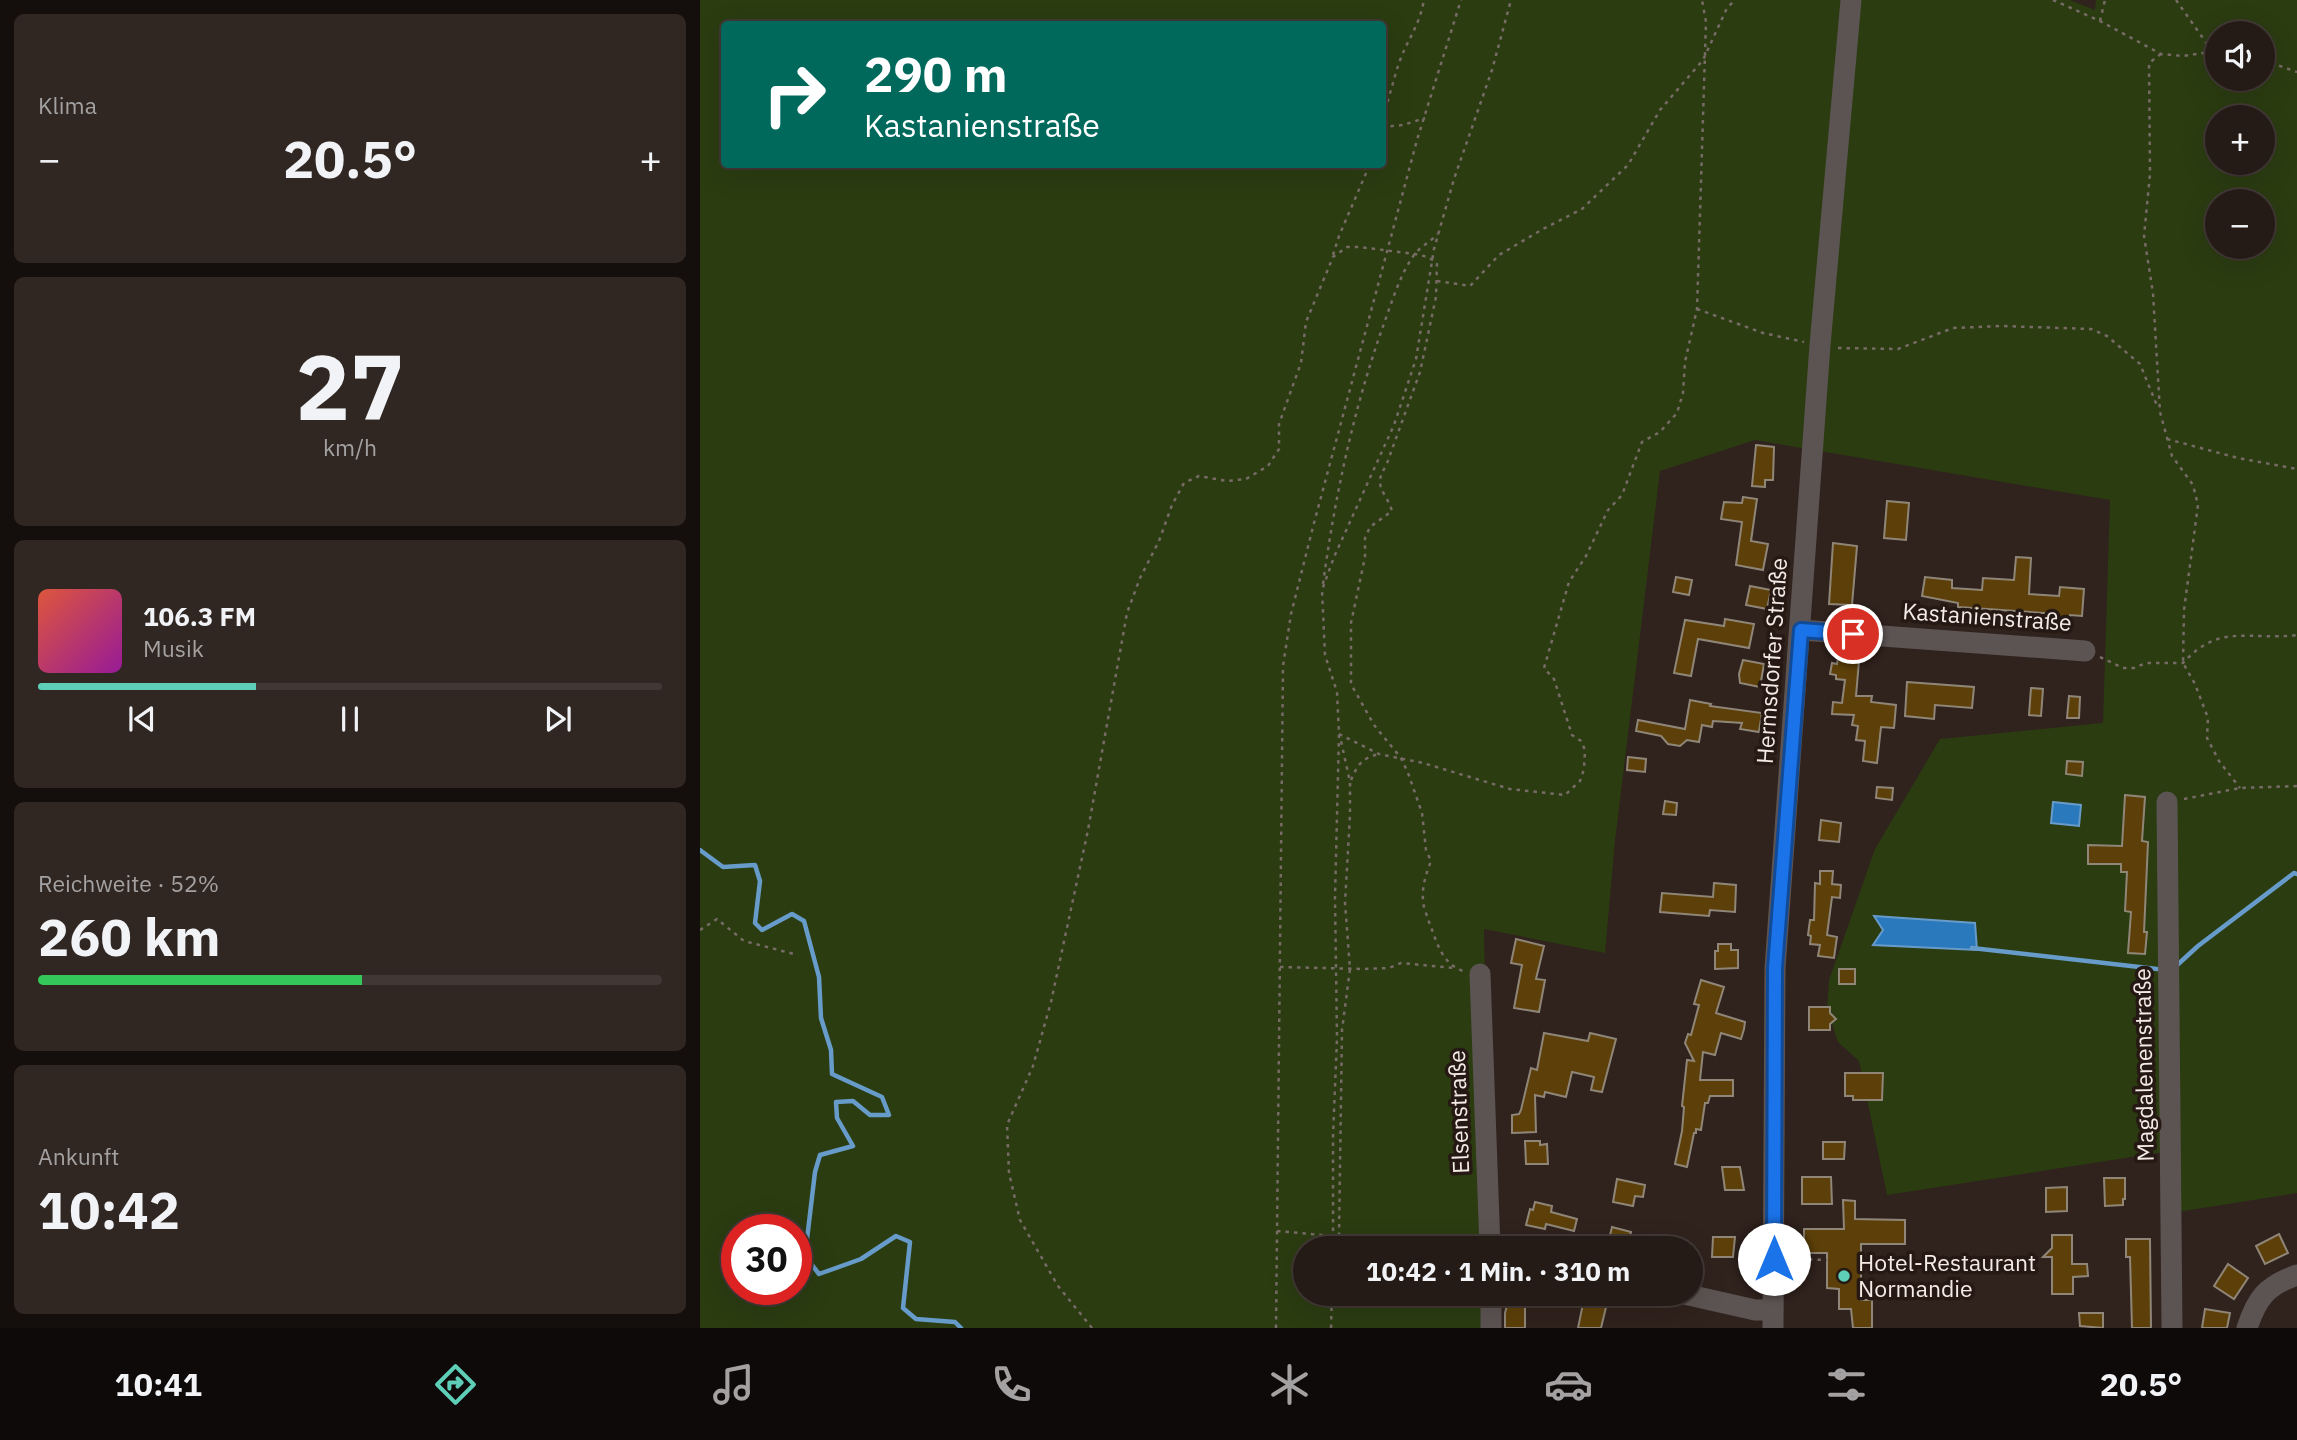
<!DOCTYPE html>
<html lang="de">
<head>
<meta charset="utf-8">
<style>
	body { margin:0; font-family:"IBM Plex Sans",sans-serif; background:#302723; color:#f1f3f6; height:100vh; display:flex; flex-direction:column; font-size:26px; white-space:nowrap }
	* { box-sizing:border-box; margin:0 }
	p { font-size:23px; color:#a3a1a1 }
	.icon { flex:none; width:38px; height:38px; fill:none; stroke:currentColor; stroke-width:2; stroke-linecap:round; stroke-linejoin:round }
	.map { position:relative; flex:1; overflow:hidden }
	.side { display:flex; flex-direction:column; gap:14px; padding:14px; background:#140e0c; width:700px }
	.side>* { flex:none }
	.guide { position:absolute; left:21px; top:21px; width:665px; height:147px; border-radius:7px; box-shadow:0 7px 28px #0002,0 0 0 2px #413835; background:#00695c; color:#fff; overflow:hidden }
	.fabs { position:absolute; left:1505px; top:21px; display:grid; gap:14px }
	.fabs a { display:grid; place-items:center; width:70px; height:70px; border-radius:50%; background:#241a16; box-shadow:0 7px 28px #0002,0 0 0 2px #413835; font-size:35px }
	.speed { position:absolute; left:21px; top:1214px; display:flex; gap:14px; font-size:35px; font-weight:700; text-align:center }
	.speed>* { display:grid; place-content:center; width:91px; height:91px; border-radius:50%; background:#241a16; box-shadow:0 7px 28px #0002,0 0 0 2px #413835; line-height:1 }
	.speed .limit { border:10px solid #d22; background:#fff; color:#111 }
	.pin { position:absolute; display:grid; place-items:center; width:60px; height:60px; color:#fff; margin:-30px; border:4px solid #fff; border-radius:50%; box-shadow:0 2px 7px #0007 }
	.me { position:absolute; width:77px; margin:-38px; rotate:0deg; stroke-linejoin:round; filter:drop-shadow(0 0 5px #0008) }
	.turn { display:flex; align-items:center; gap:24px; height:147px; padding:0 28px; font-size:32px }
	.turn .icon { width:91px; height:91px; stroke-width:2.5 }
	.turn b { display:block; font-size:49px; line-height:60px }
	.big { font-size:52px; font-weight:700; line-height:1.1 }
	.side .card { flex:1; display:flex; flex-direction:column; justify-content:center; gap:10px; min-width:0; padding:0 24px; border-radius:10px; background:#302723 }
	.side .dial { align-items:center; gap:0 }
	.dial b { font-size:91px; line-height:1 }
	.song { display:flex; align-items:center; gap:21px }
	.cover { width:84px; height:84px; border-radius:10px; background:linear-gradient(135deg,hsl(10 70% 55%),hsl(300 70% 35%)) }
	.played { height:7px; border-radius:4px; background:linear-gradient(90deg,#5eceb8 35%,#413835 35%) }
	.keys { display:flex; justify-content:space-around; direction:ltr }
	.heat { display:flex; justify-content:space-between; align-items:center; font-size:38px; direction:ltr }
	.charge { height:10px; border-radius:5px; background:linear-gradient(90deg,#34c759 52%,#413835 0) }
	.trip { position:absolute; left:593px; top:1236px; width:410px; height:70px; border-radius:35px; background:#241a16; box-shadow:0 7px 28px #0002,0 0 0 2px #413835; font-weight:700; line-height:70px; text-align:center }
	.tab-bar { display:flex; height:112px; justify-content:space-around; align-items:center; background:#0e0a09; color:#a3a1a1 }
	.tab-bar .icon { width:49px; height:49px }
	.tab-bar .current { color:#5eceb8 }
	.tab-bar b { font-size:32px; color:#f1f3f6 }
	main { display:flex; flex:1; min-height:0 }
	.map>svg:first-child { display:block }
	.green { fill:#2b3c11; fill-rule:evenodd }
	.water { fill:#2a79bc; stroke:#679bc9; stroke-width:2 }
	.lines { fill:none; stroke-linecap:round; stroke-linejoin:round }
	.stream { stroke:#679bc9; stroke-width:4.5 }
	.building { fill:#5d4009; stroke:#8f8678; stroke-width:2 }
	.path { stroke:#776b66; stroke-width:2.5; stroke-dasharray:3.5 5; stroke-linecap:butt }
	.minor { stroke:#5c5452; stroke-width:21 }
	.route-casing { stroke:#114b97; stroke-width:18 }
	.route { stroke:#1a73e8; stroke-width:12 }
	.poi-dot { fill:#5eceb8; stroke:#261914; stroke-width:2.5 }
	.labels { text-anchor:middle; stroke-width:7; stroke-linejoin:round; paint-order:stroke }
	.street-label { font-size:23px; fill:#f4eae6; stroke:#261914 }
	.poi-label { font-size:23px; fill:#f4eae6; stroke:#261914; text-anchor:start }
</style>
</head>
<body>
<main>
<section class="side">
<div class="card"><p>Klima</p>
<div class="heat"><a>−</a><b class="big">20.5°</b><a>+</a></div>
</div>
<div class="card dial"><b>27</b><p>km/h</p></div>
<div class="card">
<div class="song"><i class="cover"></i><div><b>106.3 FM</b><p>Musik</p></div></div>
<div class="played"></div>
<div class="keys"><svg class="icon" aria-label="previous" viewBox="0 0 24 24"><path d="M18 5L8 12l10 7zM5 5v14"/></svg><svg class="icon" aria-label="pause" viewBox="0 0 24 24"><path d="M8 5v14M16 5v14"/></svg><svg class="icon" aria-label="next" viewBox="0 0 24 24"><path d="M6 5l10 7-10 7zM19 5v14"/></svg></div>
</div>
<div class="card"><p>Reichweite · 52%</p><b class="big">260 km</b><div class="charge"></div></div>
<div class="card"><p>Ankunft</p><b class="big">10:42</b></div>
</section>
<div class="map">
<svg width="1597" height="1328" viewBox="0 0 1597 1328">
	<rect width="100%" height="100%" fill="#30221d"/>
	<path class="green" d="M0,0H1370L1395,10L1396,0H1597V1193L1471,1213L1470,1151L1187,1195L1159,1061L1138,1042L1127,1009L1129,980L1175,849L1240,739L1403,723L1410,500L1055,440L960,471L915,841L905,953L784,929L790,1248H606V1293H791V1328H0ZM24,24H682V164H24ZM1517,33H1563V79H1517ZM1517,117H1563V163H1517ZM1517,201H1563V247H1517ZM1183,930L1277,950L1174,945ZM37,1230H96V1290H37Z"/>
	<g class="water">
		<polygon points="1353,802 1381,805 1379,826 1351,823"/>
		<polygon points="1174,916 1275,923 1277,950 1173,945 1183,930"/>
	</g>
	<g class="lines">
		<g class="stream">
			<polyline points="0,850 23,867 55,865 60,881 55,923 62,930 92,914 104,921 119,977 121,1018 131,1050 132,1074 182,1097 189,1115 170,1115 153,1101 136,1102 137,1118 153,1146 120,1155 115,1172 105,1256 119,1274 161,1259 196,1236 210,1242 203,1308 216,1319 255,1322 261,1328"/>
			<polyline points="1272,948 1457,969"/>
			<polyline points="1475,967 1498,946 1594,873 1597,874"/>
		</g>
	</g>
	<g class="building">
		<polygon points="1056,445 1074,447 1073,480 1065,480 1065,487 1052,486"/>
		<polygon points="1043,497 1057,499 1051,541 1068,544 1063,570 1036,565 1042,522 1021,519 1024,502 1042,503"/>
		<polygon points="1187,501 1209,503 1206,540 1184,538"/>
		<polygon points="1133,543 1157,546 1152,605 1129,604"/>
		<polygon points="1316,557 1331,558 1329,594 1359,596 1360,587 1384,589 1382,616 1370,615 1369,621 1357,620 1357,614 1258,607 1258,603 1222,596 1225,577 1252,580 1252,588 1282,590 1283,578 1314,580"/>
		<polygon points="976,577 992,580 989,595 973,592"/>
		<polygon points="1050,586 1071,590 1067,609 1046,605"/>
		<polygon points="1025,619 1054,624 1049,648 998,639 991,676 974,673 985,620 1024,626"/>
		<polygon points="1138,659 1159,661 1156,696 1172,696 1171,702 1196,705 1194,728 1181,727 1177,763 1163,761 1165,741 1156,740 1158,726 1152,725 1154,715 1132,714 1133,702 1142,703 1145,680 1136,679 1136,675 1130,674 1132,663 1137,664"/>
		<polygon points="1043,660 1064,664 1060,687 1040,683 1039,674"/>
		<polygon points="1207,682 1274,687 1272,708 1235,705 1234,719 1205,716"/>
		<polygon points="1331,688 1343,689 1341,716 1329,715"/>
		<polygon points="1369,696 1380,697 1379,718 1367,718"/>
		<polygon points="990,700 1011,704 1010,706 1062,713 1059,732 1040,729 1042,723 1013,721 1012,727 1002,725 999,742 987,740 980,746 968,744 961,736 936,731 938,720 985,729"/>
		<polygon points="928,757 946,759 945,772 927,770"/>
		<polygon points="1367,761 1383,762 1382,776 1366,774"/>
		<polygon points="1177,787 1193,788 1192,800 1176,798"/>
		<polygon points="1425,795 1445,797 1442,841 1448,842 1444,932 1447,932 1445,954 1428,953 1431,912 1425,911 1427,872 1421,872 1421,864 1388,864 1388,845 1422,846"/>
		<polygon points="965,801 977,803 976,815 963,814"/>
		<polygon points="1121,820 1141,823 1139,842 1119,840"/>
		<polygon points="1120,871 1133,871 1132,884 1141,885 1140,898 1132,897 1127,935 1137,937 1134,958 1118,956 1120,945 1110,944 1111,936 1108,935 1110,920 1114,920 1115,883 1120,884"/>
		<polygon points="1014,883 1036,885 1035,912 1010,910 1009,916 960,912 962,893 1013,897"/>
		<polygon points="816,939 844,946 836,979 845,980 839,1012 814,1008 822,965 811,963"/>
		<polygon points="1018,944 1031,944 1031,950 1038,950 1038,968 1015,969 1015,951 1018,951"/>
		<rect x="1139" y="969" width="16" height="15"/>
		<polygon points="1001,980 1024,987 1016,1013 1045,1022 1044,1029 1041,1039 1021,1033 1015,1055 1003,1052 1000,1080 1033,1080 1033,1096 1010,1096 1008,1103 1005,1103 1001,1130 996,1129 996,1133 994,1133 987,1167 975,1164 982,1131 984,1107 982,1106 987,1060 994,1061 985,1043 988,1034 991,1035 999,1005 994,1004"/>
		<polygon points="1109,1007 1130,1007 1130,1013 1136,1019 1130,1024 1130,1030 1109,1030"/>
		<polygon points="844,1033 888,1041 890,1033 916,1039 902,1092 891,1090 894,1077 872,1072 866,1097 845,1092 844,1097 835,1095 836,1132 812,1133 812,1115 819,1114 821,1110 831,1068 837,1070"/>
		<polygon points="1145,1073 1183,1073 1182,1100 1153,1100 1153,1096 1145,1096"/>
		<polygon points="825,1141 840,1141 840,1145 847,1144 848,1164 826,1164"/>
		<polygon points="1123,1142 1145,1142 1144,1159 1123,1159"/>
		<polygon points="1022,1167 1040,1167 1044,1190 1025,1190"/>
		<polygon points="1102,1177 1131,1177 1132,1204 1102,1204"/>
		<polygon points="1404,1178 1425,1178 1425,1199 1423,1199 1423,1205 1405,1206"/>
		<polygon points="917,1179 945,1185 943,1197 935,1196 933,1206 913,1202"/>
		<polygon points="1367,1187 1367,1211 1346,1212 1346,1188"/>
		<polygon points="1143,1200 1155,1201 1155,1219 1205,1220 1205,1244 1161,1244 1161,1300 1172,1300 1172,1328 1153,1328 1151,1309 1139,1309 1139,1289 1127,1288 1127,1253 1109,1253 1108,1249 1104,1249 1104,1229 1144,1229"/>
		<polygon points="835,1202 852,1206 851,1212 877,1219 874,1231 846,1224 845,1229 826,1225 830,1209 833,1210"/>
		<polygon points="912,1227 931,1232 927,1248 907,1248"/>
		<polygon points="1579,1234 1588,1253 1565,1264 1556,1246"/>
		<polygon points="1352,1235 1372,1235 1372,1264 1387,1264 1388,1276 1373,1277 1373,1294 1352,1294 1352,1257 1343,1257 1352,1248"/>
		<polygon points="1013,1237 1035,1237 1033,1257 1012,1257"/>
		<polygon points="1426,1239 1450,1239 1451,1328 1432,1328 1430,1257 1426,1257"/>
		<polygon points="1528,1264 1548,1278 1534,1299 1514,1286"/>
		<polygon points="810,1293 825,1293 825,1328 805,1328 805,1313"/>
		<polygon points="885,1294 908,1299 901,1328 878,1328"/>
		<polygon points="1505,1309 1530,1313 1527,1328 1502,1328"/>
		<polygon points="1379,1313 1403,1313 1403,1328 1380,1326"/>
	</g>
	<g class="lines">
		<g class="path">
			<polyline points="1353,0 1400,21 1461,54 1483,56 1517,51"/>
			<polyline points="1476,0 1512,51"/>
			<polyline points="1400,21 1405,0"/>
			<polyline points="1461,54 1449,63 1450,174 1444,236 1453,293 1460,412 1472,456 1493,485 1498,505 1484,610 1483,663 1495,684 1508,718 1507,738 1519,761 1540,788"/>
			<polyline points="1563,60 1597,72"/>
			<path d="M682,118C689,100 693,81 699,63C707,40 719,27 724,0"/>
			<polyline points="682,127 703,125 725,118"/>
			<polyline points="633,255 639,236 670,164"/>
			<polyline points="737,281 770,286 799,255 843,229 882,209 928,165 960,110 1003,60 1027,8 1035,0"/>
			<polyline points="997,309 1063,333 1104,342"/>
			<polyline points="1138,348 1198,349 1253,328 1302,326 1391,329 1407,336 1440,364 1458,408"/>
			<polyline points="1467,439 1538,458 1597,469"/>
			<path d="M623,584C635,496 653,412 682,329C691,305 699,276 714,255C720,247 731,241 738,234"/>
			<path d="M1400,657L1423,668H1434L1446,663H1483C1520,622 1550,641 1597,635"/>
			<polyline points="639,734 679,754 723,763 810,789 865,795 880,781 884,769 885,750 881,741 872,735 854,679 844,668 869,582 886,556 908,510 922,495 942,442 960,432 977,413 983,393 985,362 997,309 1006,22 1002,0"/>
			<path d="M651,780C658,764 662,758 679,754"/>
			<polyline points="1484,799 1540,788 1597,786"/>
			<polyline points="0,930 17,919 44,941 94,954"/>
			<polyline points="580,967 664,969 689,968 701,963 754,968"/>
			<polyline points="577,1231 765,1248"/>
			<polyline points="639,1236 642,1030 650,969 645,903 650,815 650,782 641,741"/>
			<polyline points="633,1248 633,1136 637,1038 635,898 639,734 637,692 625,655 622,590 634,557 694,425 716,359 734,249 754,179 792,70 811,0"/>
			<polyline points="1092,1259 1127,1260"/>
			<path d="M392,1328L358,1286L320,1220L309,1173L307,1125L333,1066L351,1002L388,830L427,613L440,578L459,541L472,505L484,483L499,476L527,481L546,479L568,466L579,449V424L601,363L606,322L633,257L647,247H659L715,254L728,257L737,263L736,297L720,372L686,466C672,487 686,491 692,511L670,527L665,538V557L651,623V684L674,725L701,758L708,773L722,813L726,850L731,861C726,874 722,886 723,900C723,907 727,915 729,922C737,942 741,963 763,971"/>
			<polyline points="576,1328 583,666 591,614 614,523 717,140 761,0"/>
			<polyline points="631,1328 632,1293"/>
		</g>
		<g class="minor">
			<polyline points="1101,630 1385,651"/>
			<polyline points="1467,802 1472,1328"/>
			<polyline points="780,974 790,1248"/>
			<polyline points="791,1293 791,1328"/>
			<polyline points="980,1293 1055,1310 1073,1310"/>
			<polyline points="1073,1328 1075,968 1120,345 1151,0"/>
			<path d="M1547,1328C1557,1298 1566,1286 1597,1275"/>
		</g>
	</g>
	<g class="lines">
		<g class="route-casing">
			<polyline id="route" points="1074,1259 1075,968 1101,630 1153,634"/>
		</g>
		<use href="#route" class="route"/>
	</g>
	<circle class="poi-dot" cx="1144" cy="1276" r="7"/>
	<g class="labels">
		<g class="street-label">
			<text transform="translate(1287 617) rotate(4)" y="8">Kastanienstraße</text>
			<text transform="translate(1072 661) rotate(-86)" y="8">Hermsdorfer Straße</text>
			<text transform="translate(1444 1065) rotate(-91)" y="8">Magdalenenstraße</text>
			<text transform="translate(759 1112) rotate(-92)" y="8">Elsenstraße</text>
		</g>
		<g class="poi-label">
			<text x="1158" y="1271">Hotel-Restaurant<tspan x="1158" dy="26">Normandie</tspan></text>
		</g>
	</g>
</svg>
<div class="fabs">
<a><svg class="icon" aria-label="sound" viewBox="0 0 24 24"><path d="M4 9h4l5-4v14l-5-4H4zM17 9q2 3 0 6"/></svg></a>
<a>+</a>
<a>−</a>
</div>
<div class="speed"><div class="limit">30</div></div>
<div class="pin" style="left:1153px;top:634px;background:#d93025"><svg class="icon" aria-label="arrive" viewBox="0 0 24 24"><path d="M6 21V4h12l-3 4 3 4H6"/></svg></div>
<svg class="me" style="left:1074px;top:1259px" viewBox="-20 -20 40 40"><circle r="19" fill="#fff"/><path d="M0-13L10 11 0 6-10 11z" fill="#1a73e8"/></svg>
<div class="trip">10:42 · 1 Min. · 310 m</div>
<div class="guide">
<div class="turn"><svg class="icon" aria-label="right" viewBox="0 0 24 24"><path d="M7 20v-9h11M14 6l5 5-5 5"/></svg><div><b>290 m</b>Kastanienstraße</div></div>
</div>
</div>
</main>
<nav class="tab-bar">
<b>10:41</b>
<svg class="icon current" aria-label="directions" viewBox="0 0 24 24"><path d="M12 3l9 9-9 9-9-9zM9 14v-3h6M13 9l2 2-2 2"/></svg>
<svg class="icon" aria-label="music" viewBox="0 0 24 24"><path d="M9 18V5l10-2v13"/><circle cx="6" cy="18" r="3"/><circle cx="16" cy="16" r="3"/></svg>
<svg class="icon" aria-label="phone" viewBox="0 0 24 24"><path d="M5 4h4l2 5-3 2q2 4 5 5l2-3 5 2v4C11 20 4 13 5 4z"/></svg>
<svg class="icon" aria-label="climate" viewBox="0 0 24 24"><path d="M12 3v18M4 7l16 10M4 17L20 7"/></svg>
<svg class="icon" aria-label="car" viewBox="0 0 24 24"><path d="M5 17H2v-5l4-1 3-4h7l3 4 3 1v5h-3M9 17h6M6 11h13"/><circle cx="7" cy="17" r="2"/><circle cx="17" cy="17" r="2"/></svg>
<svg class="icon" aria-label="filters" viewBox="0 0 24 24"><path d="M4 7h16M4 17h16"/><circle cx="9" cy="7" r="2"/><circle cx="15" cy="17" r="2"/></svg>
<b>20.5°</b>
</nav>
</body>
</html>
